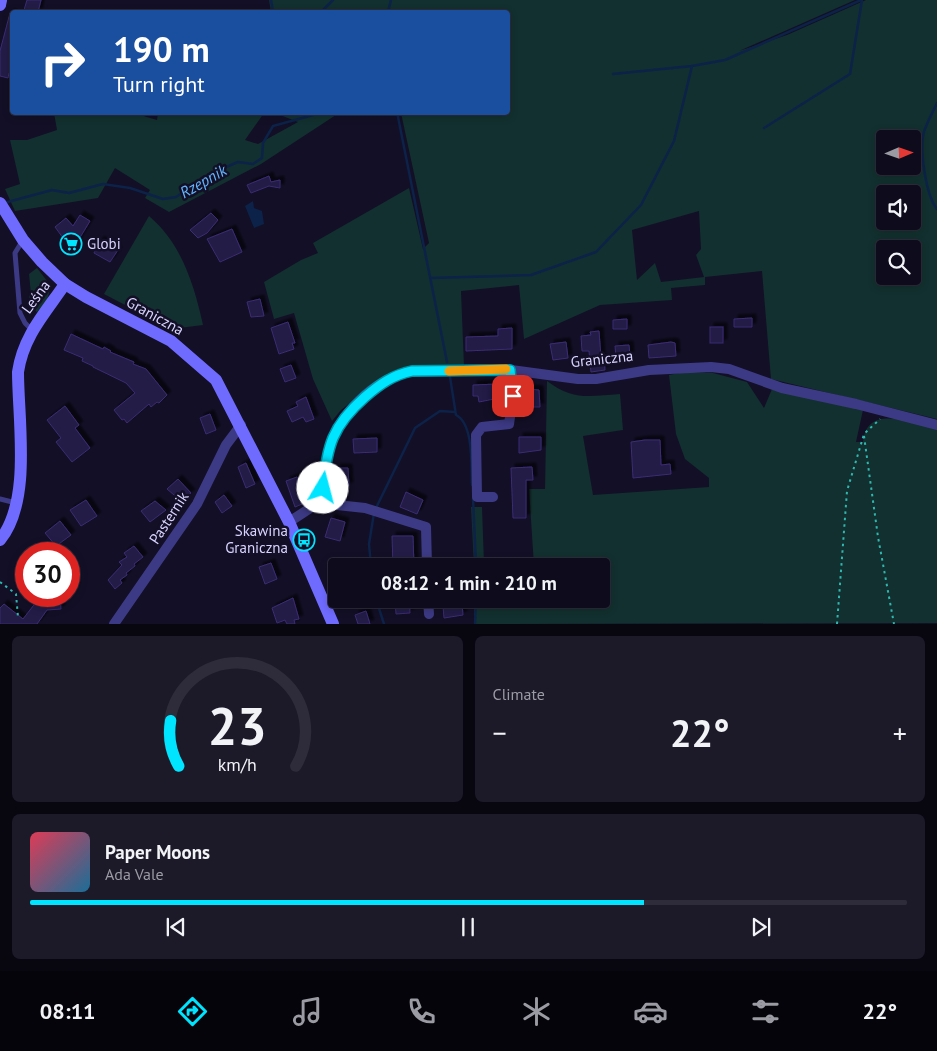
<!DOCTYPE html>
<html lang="en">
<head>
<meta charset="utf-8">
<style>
	body { margin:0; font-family:"PT Sans",sans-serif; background:#1c1929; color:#f1f3f6; height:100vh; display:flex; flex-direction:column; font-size:19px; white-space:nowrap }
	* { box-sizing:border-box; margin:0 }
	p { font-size:16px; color:#9b9ba3 }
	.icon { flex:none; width:28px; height:28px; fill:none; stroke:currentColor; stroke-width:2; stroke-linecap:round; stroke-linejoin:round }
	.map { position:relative; height:624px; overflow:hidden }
	.details { display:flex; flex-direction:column; gap:12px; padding:12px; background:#08060f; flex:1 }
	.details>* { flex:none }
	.top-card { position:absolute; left:10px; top:10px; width:500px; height:105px; border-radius:5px; box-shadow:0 2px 8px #0003,0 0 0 1px #2e2b3b; background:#1a4fa0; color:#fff; overflow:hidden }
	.needle { width:32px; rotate:88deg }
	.fabs { position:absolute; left:876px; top:130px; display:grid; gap:10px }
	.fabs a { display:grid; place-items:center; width:45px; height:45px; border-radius:5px; background:#0e0b1c; box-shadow:0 2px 8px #0003,0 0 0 1px #2e2b3b; font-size:25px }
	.speed { position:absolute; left:15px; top:542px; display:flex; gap:10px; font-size:25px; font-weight:700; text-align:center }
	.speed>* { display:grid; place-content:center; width:65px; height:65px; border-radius:50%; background:#0e0b1c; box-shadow:0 2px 8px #0003,0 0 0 1px #2e2b3b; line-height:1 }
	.speed .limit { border:8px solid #d22; background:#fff; color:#111 }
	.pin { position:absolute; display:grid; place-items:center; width:42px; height:42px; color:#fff; margin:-21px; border-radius:10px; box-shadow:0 2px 8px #0006 }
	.me { position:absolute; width:55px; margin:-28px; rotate:8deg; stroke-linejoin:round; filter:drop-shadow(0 0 4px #0008) }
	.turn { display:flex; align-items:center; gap:18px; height:105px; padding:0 20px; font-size:22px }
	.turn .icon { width:65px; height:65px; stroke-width:2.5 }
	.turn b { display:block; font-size:35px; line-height:42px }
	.big { font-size:38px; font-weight:700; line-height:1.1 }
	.details .widget { flex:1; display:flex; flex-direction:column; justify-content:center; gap:8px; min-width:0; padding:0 18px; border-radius:8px; background:#1c1929 }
	.details .dial { align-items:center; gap:0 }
	.dial svg { height:130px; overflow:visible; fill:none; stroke:#2e2b3b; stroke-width:7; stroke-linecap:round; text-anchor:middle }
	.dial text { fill:#f1f3f6; stroke:none }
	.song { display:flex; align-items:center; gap:15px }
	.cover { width:60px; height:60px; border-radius:8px; background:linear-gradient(135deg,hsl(350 70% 55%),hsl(200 70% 35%)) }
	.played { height:5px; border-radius:2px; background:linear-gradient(90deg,#00e5ff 70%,#2e2b3b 70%) }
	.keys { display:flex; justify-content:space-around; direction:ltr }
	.heat { display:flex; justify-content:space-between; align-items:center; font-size:28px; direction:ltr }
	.details .tiles { flex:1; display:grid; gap:12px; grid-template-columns:1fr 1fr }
	.widget:last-child { grid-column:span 2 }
	.trip { position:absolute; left:328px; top:558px; width:282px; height:50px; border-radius:5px; background:#0e0b1c; box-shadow:0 2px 8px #0003,0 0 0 1px #2e2b3b; font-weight:700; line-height:50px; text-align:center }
	.menu { display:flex; height:80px; justify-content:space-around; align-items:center; background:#06040b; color:#9b9ba3 }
	.menu .icon { width:35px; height:35px }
	.menu .selected { color:#00e5ff }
	.menu b { font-size:22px; color:#f1f3f6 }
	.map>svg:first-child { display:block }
	.green { fill:#12302f; fill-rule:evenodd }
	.water { fill:#0c2248 }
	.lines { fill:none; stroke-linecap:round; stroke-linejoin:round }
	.stream { stroke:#0c2248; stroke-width:2.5 }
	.building { fill:#241b47; stroke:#3b2d73; filter:url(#shadow) }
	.path { stroke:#2fb8b0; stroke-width:2; stroke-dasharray:2.5 4; stroke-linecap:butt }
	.lane { stroke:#3d3a85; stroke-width:5 }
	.street { stroke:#3d3a85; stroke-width:10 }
	.secondary { stroke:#6f6bff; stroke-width:12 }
	.route-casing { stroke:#0095a6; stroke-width:12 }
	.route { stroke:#00e5ff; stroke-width:9 }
	.slow { stroke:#f59e0b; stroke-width:9 }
	.labels { text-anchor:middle; stroke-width:5; stroke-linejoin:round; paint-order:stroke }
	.poi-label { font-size:15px; fill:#d9d4ff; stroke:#130f26; text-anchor:start }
	.street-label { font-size:15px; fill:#d9d4ff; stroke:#130f26 }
	.water-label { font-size:16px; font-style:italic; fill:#62b6ff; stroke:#130f26 }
</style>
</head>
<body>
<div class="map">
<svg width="937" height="624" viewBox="0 0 937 624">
	<defs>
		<filter id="shadow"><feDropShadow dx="4" dy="-4" stdDeviation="1" flood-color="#0009"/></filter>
	</defs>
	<rect width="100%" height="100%" fill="#130f26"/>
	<g class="green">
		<path d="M269,0H855L739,51L787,35L866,0H937V419L771,379L762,271L705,277V285L671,288L672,300L600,305L524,339L519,285L461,291L464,366L377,382L341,410L332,421L313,379L294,313L274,319L264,282L301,260L318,253L313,243L409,188L423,249L429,243L401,113L508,112V12H271ZM885,139H912V166H885ZM885,194H912V221H885ZM699,211L701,249L696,255L704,277L661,282L655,263L637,280L632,230ZM885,249H912V276H885Z"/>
		<polygon points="54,113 133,113 157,120 158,113 264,113 245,140 258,144 298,122 275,113 339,113 261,164 169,212 145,198 150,190 115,168 98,198 15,211 5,189 20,184 10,140 27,140 57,130"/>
		<path d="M149,216C182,244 194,285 203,325L171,329L104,294Z"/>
		<polygon points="37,268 51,286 47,300 37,312 31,307 29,295 31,294 29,274"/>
		<path d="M684,372L713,373L747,382L764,408L772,389L863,410L856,442H863C867,403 910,423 937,429V623L474,624V599H601V566H534L529,489H545L547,381C573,401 590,396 620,394L623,430L583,436L593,495L709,487V478L685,459L676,434L669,375Z"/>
		<polygon points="471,507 482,507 484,563 510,566 474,566"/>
	</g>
	<polygon class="water" points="253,201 254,208 262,211 264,224 254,228 245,206"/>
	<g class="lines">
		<g class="stream">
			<polyline points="271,0 273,12"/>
			<polyline points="321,12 333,0"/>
			<polyline points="388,12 391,0"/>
			<polyline points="613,74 692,66 725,60 861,0"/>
			<path d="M937,103C933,112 927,122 924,132C919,148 926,196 937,209"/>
			<polyline points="397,112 447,362"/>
			<polyline points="764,128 850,74 862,0"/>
			<polyline points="4,203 52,190 69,193 103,184 130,188 163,199 176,197 219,170 238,162 253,164 262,158 263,143 273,126 324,112"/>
			<polyline points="431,278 531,275 596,252 641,205 674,141 692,66"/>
			<path d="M450,377L456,415C474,424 471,466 472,485"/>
			<polyline points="473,498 476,566"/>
			<polyline points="376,508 415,428 440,411 455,412"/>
			<polyline points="371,566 369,544 374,513"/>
			<polyline points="376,599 384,624"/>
			<polyline points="475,624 476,599"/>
		</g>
	</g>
	<g class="building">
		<polygon points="27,0 41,0 38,12 24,10"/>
		<polygon points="10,13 12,13 12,74 9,73 8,78 0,76 0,51"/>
		<polygon points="269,176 271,182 280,180 280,188 269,186 251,193 247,185"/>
		<polygon points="211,213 218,220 207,233 198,238 190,230"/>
		<polygon points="80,215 90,221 73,249 65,244 66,242 55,227 66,218 73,226"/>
		<polygon points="232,229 242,252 220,262 207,239"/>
		<polygon points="100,240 118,250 110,262 94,253"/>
		<polygon points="260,299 264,316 251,317 247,302"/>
		<polygon points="752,318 752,327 734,327 734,319"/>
		<polygon points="627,319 627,329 613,329 613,320"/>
		<polygon points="288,322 295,343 292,343 294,349 279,354 271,328"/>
		<rect x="710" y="327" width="13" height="16"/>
		<polygon points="512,328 512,349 466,351 466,337 498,336 498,329"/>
		<polygon points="599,331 601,358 604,358 605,370 591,372 589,351 582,351 581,336 591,335 590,332"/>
		<polygon points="71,334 103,349 104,347 111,351 110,352 134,362 133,364 146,369 167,395 159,403 157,402 151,407 149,404 127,423 124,419 122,420 114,410 135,393 126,383 93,367 93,366 82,361 83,358 64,350"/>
		<polygon points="566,342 568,358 553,360 550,344"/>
		<polygon points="671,342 675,343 676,356 649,358 648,345"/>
		<polygon points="629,345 630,356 616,357 615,346"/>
		<polygon points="291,365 296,378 285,382 280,369"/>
		<polygon points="499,384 499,398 479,402 478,396 473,396 473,385"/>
		<polygon points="527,389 539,390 540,407 528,407"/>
		<polygon points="306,397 314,419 306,422 303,417 292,422 287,411 298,406 296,402"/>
		<polygon points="65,406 79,425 75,428 90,448 72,462 56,442 61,438 47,420"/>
		<polygon points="210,414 216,430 206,434 200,418"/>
		<polygon points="519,437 541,437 541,450 519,453"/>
		<polygon points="377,438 377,452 354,453 353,439"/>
		<polygon points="645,440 660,440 661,465 670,464 671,474 633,478 631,442"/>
		<polygon points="246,463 255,484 246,488 238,467"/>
		<polygon points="532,467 533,480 526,480 526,518 513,518 511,468"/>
		<polygon points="337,468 348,468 349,486 336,486"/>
		<polygon points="297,477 307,502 295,507 286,481"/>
		<polygon points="178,479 191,493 181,501 167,489"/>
		<polygon points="406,492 423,500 417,514 400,507"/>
		<polygon points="224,495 232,506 222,513 215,502"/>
		<polygon points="86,500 97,516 81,526 70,510"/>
		<polygon points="155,501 166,510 150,522 141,511"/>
		<polygon points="331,518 345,522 340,541 325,537"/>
		<polygon points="60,521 71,535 56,546 45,533"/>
		<polygon points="392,536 413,536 414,566 393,566"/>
		<polygon points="134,546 143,557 134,564 135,566 126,573 127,575 120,580 122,583 115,589 108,580 122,565 119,562 127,557 124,553"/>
		<polygon points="271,563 277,579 265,584 259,567"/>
		<polygon points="40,597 45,601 60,599 61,609 47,610 37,624 0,624 0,608 4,604 23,619"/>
		<polygon points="293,598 299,619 294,620 295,624 287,624 285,620 277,623 272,608"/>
		<polygon points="395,599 409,599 410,613 396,614"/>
		<polygon points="462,604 463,615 444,618 443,606"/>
		<polygon points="366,611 370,624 358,624 355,615"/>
	</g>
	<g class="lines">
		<g class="path">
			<polyline points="864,436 878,537 894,624"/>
			<polyline points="0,582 16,594 18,617"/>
			<polyline points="837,624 847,491 864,434 880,419"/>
		</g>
		<g class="lane">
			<polyline points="23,240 15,253 20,313 25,323 32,330"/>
			<polyline points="0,499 16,503"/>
		</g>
		<g class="street">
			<polyline points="493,497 477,497 476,435 482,427 509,424 513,396 510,370"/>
			<polyline points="318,503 365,508 426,527 427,566"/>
			<path d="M289,522L318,503C325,487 324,470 328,453C338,414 372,380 412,371L503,369L578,379H596L649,370L711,367L729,369L782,388L856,404L937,425"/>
			<polyline points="428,599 429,614"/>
			<polyline points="114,624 197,504 226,445 241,425"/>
		</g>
		<g class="secondary">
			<polyline points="0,5 1,0"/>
			<polyline points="0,203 23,240 42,262 65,284 86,297 171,341 216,380 289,522 333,624"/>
			<path d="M0,540C32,501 18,420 18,372C23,336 46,312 65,284"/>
		</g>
	</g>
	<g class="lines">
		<g class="route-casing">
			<path id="route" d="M323,488C327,446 332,426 365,397C380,384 393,375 412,371L510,370L513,396"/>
		</g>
		<use href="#route" class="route"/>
		<polyline class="slow" points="449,371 506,369"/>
	</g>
	<defs>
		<g id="supermarket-ring" transform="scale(1.125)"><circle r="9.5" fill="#130f26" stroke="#00e5ff" stroke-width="1.5"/><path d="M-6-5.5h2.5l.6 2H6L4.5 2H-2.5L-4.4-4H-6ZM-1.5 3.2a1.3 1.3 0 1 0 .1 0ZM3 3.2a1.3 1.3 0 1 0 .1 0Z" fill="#00e5ff"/></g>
		<g id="bus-ring" transform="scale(1.125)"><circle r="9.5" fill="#130f26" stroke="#00e5ff" stroke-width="1.5"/><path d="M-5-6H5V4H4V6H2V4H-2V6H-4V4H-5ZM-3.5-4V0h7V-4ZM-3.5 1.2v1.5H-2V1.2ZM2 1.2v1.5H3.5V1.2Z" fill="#00e5ff"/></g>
	</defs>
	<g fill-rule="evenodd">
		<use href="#supermarket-ring" x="71" y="244"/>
		<use href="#bus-ring" x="304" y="540"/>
	</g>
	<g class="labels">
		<g class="poi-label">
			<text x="87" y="249">Globi</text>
			<text x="288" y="536" text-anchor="end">Skawina<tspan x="288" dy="17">Graniczna</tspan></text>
		</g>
		<g class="street-label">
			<text transform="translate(36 297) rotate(-54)" y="5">Leśna</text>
			<text transform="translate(155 316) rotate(29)" y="5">Graniczna</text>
			<text transform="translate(602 359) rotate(-6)" y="5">Graniczna</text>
			<text transform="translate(169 518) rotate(-57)" y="5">Pasternik</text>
		</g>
		<g class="water-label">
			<text transform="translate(203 181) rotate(-30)" y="6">Rzepnik</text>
		</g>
	</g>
</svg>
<div class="fabs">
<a><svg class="needle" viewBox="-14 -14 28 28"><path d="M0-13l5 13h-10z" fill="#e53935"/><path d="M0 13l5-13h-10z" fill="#9b9ba3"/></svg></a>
<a><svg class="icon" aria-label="sound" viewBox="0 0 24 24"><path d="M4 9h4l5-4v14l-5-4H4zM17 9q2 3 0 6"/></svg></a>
<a><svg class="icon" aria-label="search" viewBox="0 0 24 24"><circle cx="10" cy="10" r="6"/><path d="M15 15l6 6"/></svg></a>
</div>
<div class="speed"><div class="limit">30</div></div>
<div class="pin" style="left:513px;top:396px;background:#d93025"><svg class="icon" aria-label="arrive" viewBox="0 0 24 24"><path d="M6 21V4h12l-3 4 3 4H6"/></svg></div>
<svg class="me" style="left:323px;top:488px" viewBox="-20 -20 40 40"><circle r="19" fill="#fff"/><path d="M0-13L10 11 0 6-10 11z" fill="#00e5ff"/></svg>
<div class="trip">08:12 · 1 min · 210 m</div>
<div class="top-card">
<div class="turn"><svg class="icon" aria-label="right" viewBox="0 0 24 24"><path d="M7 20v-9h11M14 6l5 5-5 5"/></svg><div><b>190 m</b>Turn right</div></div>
</div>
</div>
<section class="details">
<div class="tiles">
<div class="widget dial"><svg viewBox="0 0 100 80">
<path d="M14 69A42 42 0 1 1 86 69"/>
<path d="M14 69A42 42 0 0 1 9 41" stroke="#00e5ff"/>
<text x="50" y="56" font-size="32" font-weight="700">23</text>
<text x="50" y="72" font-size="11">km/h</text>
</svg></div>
<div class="widget"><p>Climate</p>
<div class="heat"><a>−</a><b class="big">22°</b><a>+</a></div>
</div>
<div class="widget">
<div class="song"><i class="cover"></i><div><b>Paper Moons</b><p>Ada Vale</p></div></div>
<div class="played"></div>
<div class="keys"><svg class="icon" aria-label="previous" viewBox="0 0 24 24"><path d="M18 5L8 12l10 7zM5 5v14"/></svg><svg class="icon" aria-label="pause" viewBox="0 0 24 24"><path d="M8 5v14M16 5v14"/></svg><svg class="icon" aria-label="next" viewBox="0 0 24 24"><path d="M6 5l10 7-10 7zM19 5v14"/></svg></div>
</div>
</div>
</section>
<nav class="menu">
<b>08:11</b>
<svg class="icon selected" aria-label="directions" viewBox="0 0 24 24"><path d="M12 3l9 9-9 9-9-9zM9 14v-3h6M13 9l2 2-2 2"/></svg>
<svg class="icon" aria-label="music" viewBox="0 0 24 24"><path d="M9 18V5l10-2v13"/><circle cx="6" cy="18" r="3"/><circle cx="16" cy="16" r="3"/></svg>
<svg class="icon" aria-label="phone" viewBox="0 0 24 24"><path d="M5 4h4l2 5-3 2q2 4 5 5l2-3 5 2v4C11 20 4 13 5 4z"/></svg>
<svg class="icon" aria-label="climate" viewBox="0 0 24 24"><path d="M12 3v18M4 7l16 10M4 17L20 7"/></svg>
<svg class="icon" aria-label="car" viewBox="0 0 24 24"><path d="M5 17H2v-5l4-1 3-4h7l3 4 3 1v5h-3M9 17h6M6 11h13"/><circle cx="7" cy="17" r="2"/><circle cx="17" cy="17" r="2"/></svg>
<svg class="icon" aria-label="filters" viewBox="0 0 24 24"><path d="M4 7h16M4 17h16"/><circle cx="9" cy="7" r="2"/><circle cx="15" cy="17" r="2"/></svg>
<b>22°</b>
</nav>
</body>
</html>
